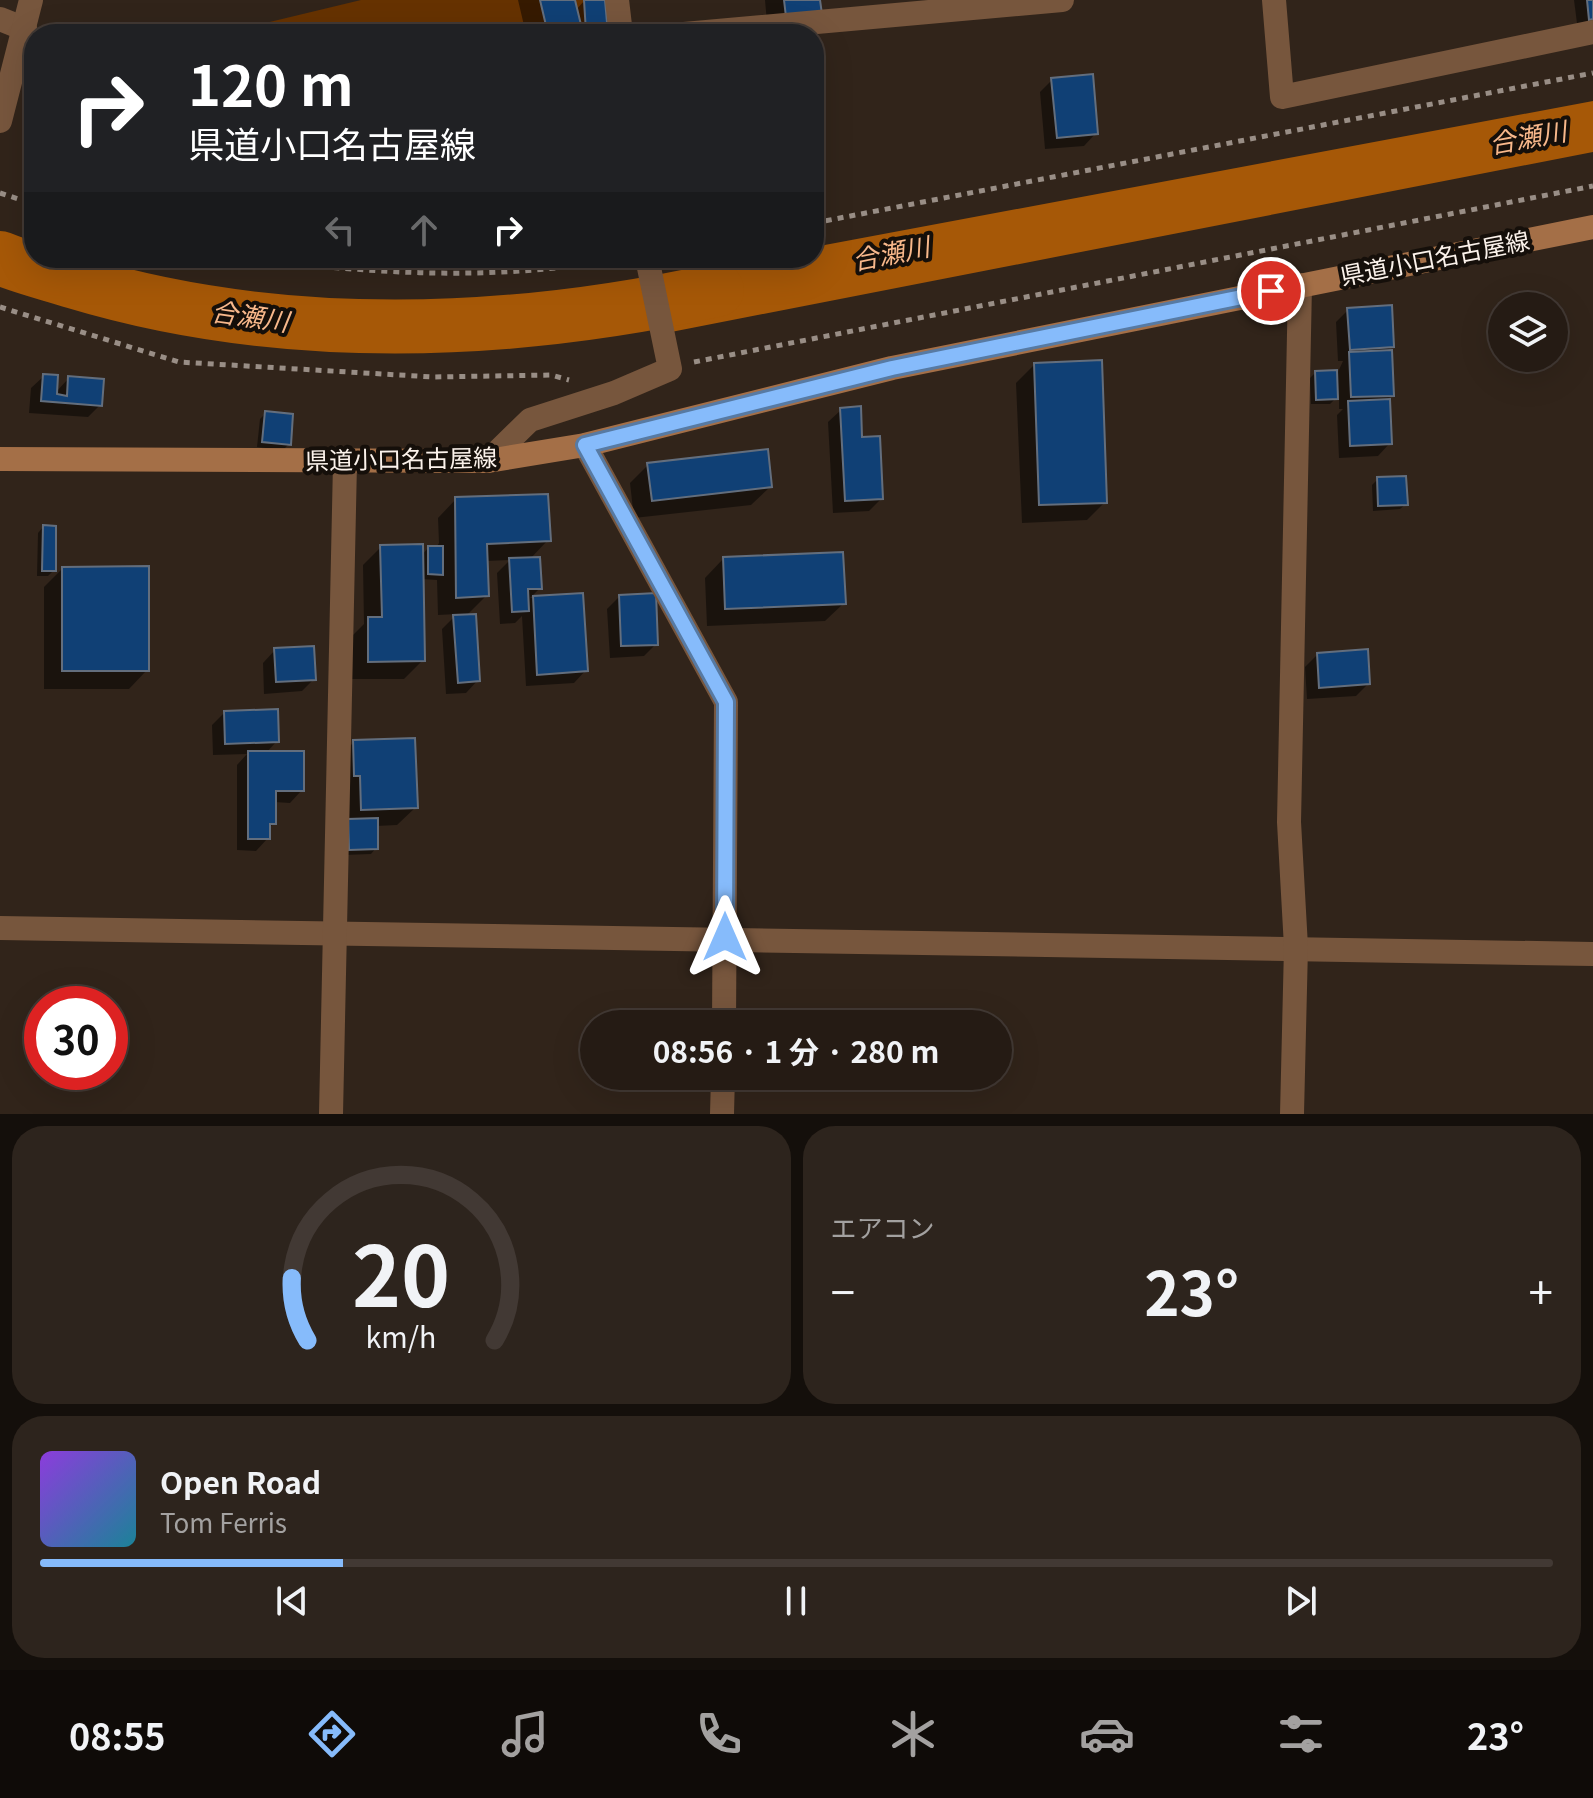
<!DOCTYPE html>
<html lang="ja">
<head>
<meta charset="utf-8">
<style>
	body { margin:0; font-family:Georgia,"Noto Sans JP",serif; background:#2d241d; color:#f1f3f6; height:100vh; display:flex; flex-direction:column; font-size:30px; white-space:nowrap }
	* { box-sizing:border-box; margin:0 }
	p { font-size:26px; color:#a3a1a0 }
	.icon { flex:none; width:44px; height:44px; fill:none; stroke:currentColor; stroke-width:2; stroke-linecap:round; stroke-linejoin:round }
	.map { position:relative; height:1114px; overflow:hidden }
	.details { display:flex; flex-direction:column; gap:12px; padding:12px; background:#140f0b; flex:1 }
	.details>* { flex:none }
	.top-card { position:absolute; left:24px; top:24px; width:800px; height:244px; border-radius:32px; box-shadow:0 8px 32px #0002,0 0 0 2px #423934; background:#202124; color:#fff; overflow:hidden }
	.fabs { position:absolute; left:1488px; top:292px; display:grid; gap:16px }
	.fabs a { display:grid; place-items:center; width:80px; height:80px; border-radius:50%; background:#251b14; box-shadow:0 8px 32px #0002,0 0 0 2px #423934; font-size:40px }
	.speed { position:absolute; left:24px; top:986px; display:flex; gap:16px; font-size:40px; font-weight:700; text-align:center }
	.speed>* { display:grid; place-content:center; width:104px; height:104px; border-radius:50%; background:#251b14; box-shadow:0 8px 32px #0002,0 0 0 2px #423934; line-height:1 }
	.speed .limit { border:12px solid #d22; background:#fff; color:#111 }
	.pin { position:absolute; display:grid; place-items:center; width:68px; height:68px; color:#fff; margin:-34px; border:4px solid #fff; border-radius:50%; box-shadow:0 2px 8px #0007 }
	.me { position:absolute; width:88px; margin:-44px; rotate:0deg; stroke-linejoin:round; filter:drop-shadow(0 0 6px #0008) }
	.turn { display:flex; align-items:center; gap:28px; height:168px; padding:0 32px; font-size:36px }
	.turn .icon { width:104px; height:104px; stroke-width:2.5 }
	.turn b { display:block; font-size:56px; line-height:68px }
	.lanes { display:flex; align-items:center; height:76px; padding:0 32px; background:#0003; justify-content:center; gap:40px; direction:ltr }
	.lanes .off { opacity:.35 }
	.big { font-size:60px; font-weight:700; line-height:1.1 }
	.details .card { flex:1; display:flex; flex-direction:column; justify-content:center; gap:12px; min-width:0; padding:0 28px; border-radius:32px; background:#2d241d }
	.details .dial { align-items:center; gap:0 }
	.dial svg { height:208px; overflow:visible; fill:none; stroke:#423934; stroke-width:7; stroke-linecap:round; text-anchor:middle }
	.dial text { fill:#f1f3f6; stroke:none }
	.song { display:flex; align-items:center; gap:24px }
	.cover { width:96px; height:96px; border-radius:12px; background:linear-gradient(135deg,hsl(270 70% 55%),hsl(190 70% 35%)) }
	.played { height:8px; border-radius:4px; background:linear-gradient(90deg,#86bbfb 20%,#423934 20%) }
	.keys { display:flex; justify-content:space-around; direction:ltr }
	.heat { display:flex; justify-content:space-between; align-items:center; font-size:44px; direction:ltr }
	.details .tiles { flex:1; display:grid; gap:12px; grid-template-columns:1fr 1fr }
	.card:last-child { grid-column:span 2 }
	.trip { position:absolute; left:580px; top:1010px; width:432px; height:80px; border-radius:40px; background:#251b14; box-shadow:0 8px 32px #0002,0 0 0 2px #423934; font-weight:700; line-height:80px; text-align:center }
	.tabs { display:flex; height:128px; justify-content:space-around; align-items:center; background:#0f0b08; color:#a3a1a0 }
	.tabs .icon { width:56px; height:56px }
	.tabs .current { color:#86bbfb }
	.tabs b { font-size:36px; color:#f1f3f6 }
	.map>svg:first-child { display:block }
	.green { fill:#663200 }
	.water { fill:#a65807 }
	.shadow { fill:#0007 }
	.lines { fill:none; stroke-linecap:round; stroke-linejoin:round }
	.river { stroke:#a65807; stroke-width:54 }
	.building { fill:#104075; stroke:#636e7d; stroke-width:2 }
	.path { stroke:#998e86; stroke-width:5; stroke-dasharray:6 6; stroke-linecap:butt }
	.street { stroke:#77563d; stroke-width:24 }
	.secondary { stroke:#a46f47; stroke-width:24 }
	.route-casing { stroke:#577aa3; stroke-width:20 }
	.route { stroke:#86bbfb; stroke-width:14 }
	.labels { text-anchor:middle; stroke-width:8; stroke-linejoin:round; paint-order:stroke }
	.street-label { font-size:24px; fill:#fbf2eb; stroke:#150f0a }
	.water-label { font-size:26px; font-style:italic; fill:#f8b88b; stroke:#150f0a }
</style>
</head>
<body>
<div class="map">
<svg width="1593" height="1114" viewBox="0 0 1593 1114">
	<rect width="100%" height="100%" fill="#31241a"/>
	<polygon class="green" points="361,0 601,0 605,34 220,34"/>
	<polygon class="water" points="1593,101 1593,152 666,333 654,277 754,258 814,258 814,247"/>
	<g class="shadow">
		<polygon points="518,0 572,0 575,11 584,1 603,0 606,34 526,34"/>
		<polygon points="765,0 818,0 768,34"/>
		<polygon points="1574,0 1593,0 1593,29 1578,31"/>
		<polygon points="1052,80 1096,133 1084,146 1045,149 1040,92"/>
		<polygon points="1348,310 1392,346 1386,352 1392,395 1388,399 1390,443 1378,456 1339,458 1337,415 1343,409 1339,409 1339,395 1330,404 1311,404 1310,378 1315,373 1338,372 1343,361 1338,361 1336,322"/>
		<polygon points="1035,364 1105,502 1087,520 1022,523 1016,383"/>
		<polygon points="44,376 55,393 69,378 100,405 88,417 29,413 31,388"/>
		<polygon points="841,410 860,439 881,499 869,511 833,513 828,422"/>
		<polygon points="265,414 289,444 283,450 257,447 260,419"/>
		<polygon points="648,465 770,487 751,505 634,518 630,483"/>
		<polygon points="1378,479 1406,504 1400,509 1373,511 1372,485"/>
		<polygon points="456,499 548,540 530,559 540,588 530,598 582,595 586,670 574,683 526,686 522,616 515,623 500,624 497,573 510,560 486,561 487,595 466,616 478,680 466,693 446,694 442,629 457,614 438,615 437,580 421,579 423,660 404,679 351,679 350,638 364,624 363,565 381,547 421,556 428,548 436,548 439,543 438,518"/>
		<polygon points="43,527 54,570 48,576 37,576 38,533"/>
		<polygon points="723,559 844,603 825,621 707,626 705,578"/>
		<polygon points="62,569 147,670 129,689 44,689 44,587"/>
		<polygon points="619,597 656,644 644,656 610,658 607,609"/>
		<polygon points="275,650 314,679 302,691 264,694 263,663"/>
		<polygon points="1318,654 1368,684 1356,696 1307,699 1305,667"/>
		<polygon points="224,713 277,741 266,753 302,790 290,803 274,802 274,823 268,829 268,838 256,851 237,850 237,765 247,754 213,755 212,725"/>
		<polygon points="354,742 416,807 397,825 376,826 376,848 371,854 344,855 335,761"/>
	</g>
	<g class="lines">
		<path class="river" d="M0,258C24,268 50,274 75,282C281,344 508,336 717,290"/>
	</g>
	<g class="building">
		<polygon points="540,0 575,0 583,33 586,32 584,0 605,0 608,34 548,34"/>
		<polygon points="784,0 820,0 822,14 786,17"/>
		<polygon points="1587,0 1593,0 1593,19 1589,20"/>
		<polygon points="1093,74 1098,134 1057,138 1051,78"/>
		<polygon points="1392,305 1394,347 1350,350 1347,308"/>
		<polygon points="1392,350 1394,396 1351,397 1349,352"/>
		<polygon points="1102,360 1107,503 1039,505 1034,363"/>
		<polygon points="1337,370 1338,399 1316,400 1315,371"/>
		<polygon points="43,374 58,375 57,394 67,396 68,376 104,379 102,406 41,401"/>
		<polygon points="1390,399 1392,444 1350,446 1348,401"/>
		<polygon points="861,406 862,437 880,436 883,499 845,501 840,408"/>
		<polygon points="265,411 293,414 291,445 262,442"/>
		<polygon points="768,449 772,487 652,501 647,463"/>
		<polygon points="1406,476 1408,505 1378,506 1377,477"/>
		<polygon points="548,494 551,541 487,544 489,596 456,598 455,497"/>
		<polygon points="43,525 56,526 56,571 42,571"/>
		<polygon points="423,544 425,661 368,662 368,617 382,617 380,545"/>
		<polygon points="428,546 443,546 443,575 428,574"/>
		<polygon points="843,552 846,604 725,609 723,557"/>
		<polygon points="540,557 542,589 528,589 529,611 512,612 509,558"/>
		<polygon points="149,566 149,671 62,671 62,567"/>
		<polygon points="583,593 588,671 537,675 533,596"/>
		<polygon points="656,593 658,645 621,646 619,595"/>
		<polygon points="476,614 480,681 458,683 453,615"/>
		<polygon points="314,646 316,680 276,682 274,648"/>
		<polygon points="1368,649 1370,684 1319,688 1317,653"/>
		<polygon points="278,709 279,742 225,744 224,711"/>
		<polygon points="415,738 418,808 361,810 360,776 354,776 353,740"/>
		<polygon points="248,751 304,751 304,791 276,791 276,824 270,824 270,839 248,839"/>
		<polygon points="378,818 378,849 349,850 348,819"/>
	</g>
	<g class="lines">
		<g class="path">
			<polyline points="0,193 34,204"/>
			<polyline points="814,223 1593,73"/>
			<path d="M250,258C370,274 501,282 620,258"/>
			<polyline points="0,307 179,362 433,377 551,375 569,380"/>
			<polyline points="694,362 1593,186"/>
		</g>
		<g class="street">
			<polyline points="617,0 621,34"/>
			<polyline points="1274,0 1282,97 1593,32"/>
			<polyline points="0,19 25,29"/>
			<polyline points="684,34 1062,0"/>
			<polyline points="0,121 31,0"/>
			<polyline points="585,445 726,702 724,1024"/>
			<polyline points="488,461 530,420 614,393 670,369 647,258"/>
			<polyline points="0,928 1593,954"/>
			<polyline points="331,1114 345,463"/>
			<polyline points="722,1114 723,1076"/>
			<polyline points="1292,1114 1296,947 1289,822 1300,285"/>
		</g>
		<polyline class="secondary" points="0,459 488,461 585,445 892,368 1593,227"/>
	</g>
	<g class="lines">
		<g class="route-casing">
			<polyline id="route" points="725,937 726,702 585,445 892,368 1271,291"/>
		</g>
		<use href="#route" class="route"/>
	</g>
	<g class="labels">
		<g class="street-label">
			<text transform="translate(1435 259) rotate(-11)" y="8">県道小口名古屋線</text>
			<text transform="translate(401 460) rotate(-1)" y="8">県道小口名古屋線</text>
		</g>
		<g class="water-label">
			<text transform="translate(1528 138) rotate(-10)" y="9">合瀬川</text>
			<text transform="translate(891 254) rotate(-11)" y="9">合瀬川</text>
			<text transform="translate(250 317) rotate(8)" y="9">合瀬川</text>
		</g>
	</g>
</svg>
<div class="fabs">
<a><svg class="icon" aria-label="layers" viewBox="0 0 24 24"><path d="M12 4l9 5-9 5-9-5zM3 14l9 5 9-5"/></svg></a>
</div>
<div class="speed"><div class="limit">30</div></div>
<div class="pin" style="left:1271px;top:291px;background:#d93025"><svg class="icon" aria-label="arrive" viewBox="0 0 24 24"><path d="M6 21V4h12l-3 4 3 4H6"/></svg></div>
<svg class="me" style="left:725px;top:937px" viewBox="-20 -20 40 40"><path d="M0-17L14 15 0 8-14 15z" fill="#86bbfb" stroke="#fff" stroke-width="4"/></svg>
<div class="trip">08:56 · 1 分 · 280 m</div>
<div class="top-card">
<div class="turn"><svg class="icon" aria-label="right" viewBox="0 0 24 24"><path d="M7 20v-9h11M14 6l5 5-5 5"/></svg><div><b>120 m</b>県道小口名古屋線</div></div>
<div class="lanes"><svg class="icon off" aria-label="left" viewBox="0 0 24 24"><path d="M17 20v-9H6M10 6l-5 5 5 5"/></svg><svg class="icon off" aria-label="ahead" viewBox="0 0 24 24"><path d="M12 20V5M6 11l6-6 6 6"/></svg><svg class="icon" aria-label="right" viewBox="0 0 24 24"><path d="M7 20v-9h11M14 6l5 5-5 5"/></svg></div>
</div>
</div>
<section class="details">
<div class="tiles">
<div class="card dial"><svg viewBox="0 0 100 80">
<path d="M14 69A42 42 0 1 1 86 69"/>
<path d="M14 69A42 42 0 0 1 8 45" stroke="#86bbfb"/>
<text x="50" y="56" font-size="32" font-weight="700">20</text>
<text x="50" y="72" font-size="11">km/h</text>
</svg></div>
<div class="card"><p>エアコン</p>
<div class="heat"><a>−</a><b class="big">23°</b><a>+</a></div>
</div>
<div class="card">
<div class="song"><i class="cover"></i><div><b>Open Road</b><p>Tom Ferris</p></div></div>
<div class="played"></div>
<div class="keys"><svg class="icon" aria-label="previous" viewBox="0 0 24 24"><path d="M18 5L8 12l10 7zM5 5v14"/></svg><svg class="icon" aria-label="pause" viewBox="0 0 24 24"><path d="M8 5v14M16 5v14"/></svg><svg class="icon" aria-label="next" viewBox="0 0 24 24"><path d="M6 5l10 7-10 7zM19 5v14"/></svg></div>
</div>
</div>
</section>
<nav class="tabs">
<b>08:55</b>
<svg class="icon current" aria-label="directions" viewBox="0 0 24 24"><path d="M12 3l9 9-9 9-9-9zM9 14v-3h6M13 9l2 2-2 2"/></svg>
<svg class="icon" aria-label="music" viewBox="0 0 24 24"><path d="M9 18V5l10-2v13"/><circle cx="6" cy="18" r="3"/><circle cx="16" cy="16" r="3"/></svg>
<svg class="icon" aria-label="phone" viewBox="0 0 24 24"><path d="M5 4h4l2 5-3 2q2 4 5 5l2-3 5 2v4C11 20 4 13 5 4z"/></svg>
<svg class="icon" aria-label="climate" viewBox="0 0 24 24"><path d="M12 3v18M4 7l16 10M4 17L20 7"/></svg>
<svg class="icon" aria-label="car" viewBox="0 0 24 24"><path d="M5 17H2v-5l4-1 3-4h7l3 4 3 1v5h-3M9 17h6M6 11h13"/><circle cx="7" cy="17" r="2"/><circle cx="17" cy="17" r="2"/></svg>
<svg class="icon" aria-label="filters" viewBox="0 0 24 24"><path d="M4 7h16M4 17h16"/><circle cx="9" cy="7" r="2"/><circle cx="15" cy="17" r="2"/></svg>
<b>23°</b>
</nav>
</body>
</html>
